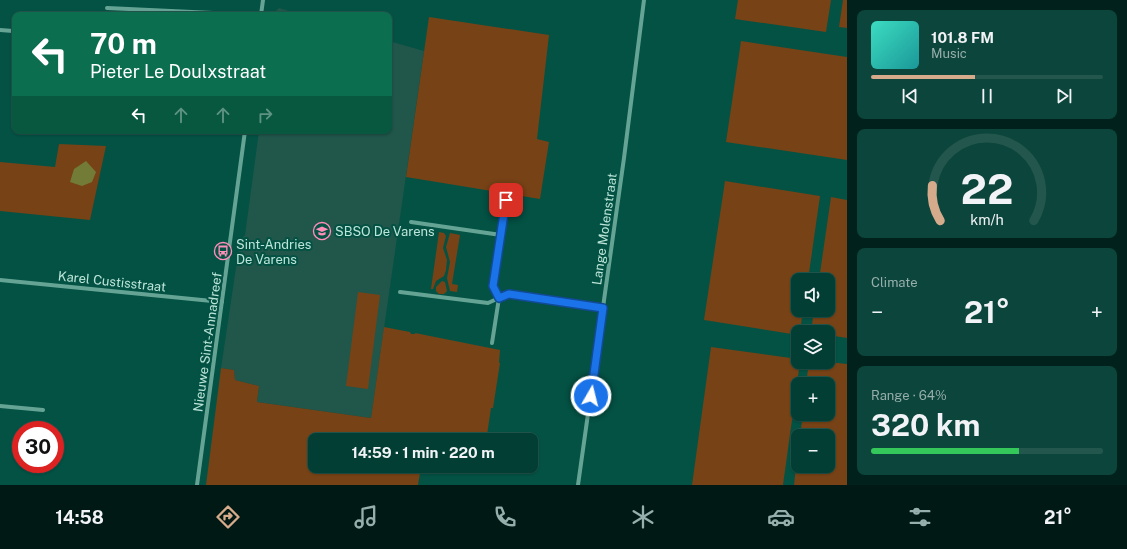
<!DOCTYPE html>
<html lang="en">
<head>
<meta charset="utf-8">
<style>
	body { margin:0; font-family:"Public Sans",sans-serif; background:#0c453b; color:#f1f3f6; height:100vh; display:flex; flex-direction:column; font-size:15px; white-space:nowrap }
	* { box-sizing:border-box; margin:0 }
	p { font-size:13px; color:#96aeac }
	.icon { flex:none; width:22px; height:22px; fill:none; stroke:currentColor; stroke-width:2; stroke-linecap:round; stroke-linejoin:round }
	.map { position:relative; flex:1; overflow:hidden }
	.side { display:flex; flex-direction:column; gap:10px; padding:10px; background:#01221c; width:280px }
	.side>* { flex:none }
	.top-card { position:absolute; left:12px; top:12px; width:380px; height:122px; border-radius:8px; box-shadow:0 1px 3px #0004,0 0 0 1px #23574e; background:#0b6e4f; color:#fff; overflow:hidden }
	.fabs { position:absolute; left:791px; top:273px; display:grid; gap:8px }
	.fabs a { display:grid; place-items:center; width:44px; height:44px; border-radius:8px; background:#023e33; box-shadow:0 1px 3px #0004,0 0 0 1px #23574e; font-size:20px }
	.speed { position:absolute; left:12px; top:421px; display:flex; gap:8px; font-size:20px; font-weight:700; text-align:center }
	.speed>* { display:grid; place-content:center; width:52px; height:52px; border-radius:50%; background:#023e33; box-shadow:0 1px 3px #0004,0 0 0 1px #23574e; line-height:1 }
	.speed .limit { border:6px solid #d22; background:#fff; color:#111 }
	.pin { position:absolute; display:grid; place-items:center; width:34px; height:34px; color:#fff; margin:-17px; border-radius:8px; box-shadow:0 2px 6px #0006 }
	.me { position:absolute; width:44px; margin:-22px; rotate:8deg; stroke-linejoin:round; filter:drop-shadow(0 0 3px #0008) }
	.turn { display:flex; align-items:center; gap:14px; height:84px; padding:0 12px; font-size:18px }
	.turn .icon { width:52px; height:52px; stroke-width:2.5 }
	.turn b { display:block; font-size:28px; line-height:34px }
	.lanes { display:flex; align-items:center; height:38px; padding:0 12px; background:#0003; justify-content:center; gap:20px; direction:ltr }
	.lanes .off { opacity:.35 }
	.big { font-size:30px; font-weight:700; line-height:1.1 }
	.side .widget { flex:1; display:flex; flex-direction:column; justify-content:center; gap:6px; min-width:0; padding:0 14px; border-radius:8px; background:#0c453b }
	.side .dial { align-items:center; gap:0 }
	.dial svg { height:104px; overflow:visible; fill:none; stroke:#23574e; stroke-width:7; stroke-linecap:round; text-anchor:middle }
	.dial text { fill:#f1f3f6; stroke:none }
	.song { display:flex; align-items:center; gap:12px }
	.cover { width:48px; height:48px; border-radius:6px; background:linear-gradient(135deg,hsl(170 70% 55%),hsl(180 70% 35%)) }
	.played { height:4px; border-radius:2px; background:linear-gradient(90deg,#d6ab8b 45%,#23574e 45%) }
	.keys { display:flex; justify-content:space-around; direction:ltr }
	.heat { display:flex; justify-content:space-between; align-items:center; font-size:22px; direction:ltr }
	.charge { height:6px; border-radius:3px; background:linear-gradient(90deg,#34c759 64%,#23574e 0) }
	.trip { position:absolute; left:308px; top:433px; width:230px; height:40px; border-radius:8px; background:#023e33; box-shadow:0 1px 3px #0004,0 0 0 1px #23574e; font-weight:700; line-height:40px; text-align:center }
	.tab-bar { display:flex; height:64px; justify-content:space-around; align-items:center; background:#011914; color:#96aeac }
	.tab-bar .icon { width:28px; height:28px }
	.tab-bar .on { color:#d6ab8b }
	.tab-bar b { font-size:18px; color:#f1f3f6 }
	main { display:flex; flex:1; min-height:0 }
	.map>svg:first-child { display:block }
	.built { fill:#21564b }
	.green { fill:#774216 }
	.water { fill:#727c37 }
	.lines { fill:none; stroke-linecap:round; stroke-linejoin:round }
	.street { stroke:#65a495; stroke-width:4 }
	.route-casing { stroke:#114b97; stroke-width:10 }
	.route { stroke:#1a73e8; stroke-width:7 }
	.labels { text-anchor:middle; stroke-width:4; stroke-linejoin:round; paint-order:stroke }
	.street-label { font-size:13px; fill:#bce5d9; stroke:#035244 }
	.poi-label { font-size:13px; fill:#bce5d9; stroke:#035244; text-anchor:start }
</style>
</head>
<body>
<main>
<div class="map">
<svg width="847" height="485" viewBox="0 0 847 485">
	<rect width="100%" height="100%" fill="#035244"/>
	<g class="built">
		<polygon points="279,8 302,15 275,15 276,11"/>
		<polygon points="389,41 424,51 371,418 257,402 259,386 235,380 234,370 221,368 240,241 245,235 259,131 389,131"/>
	</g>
	<g class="green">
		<polygon points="738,0 831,0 826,32 735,19"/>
		<polygon points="843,0 847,0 847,28 839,27"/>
		<polygon points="429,17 549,35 537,139 549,142 540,199 406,177"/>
		<polygon points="741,41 847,57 847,160 726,142"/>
		<polygon points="59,144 106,146 90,220 0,211 0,162 55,167"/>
		<polygon points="725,181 820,196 808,280 798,280 798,310 803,310 800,332 798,332 798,335 704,320"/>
		<polygon points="831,197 847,200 847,338 828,335 828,332 811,332 814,310 828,310 828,280 819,280"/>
		<polygon points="439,232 444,233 446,236 443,248 447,260 446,270 444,276 436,281 433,289 431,289"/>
		<polygon points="450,233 460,235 452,284 458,285 457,292 450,291 447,278 450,262 446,247"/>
		<polygon points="442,281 445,282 447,291 444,294 439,294 436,291 436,287"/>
		<polygon points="358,292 380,295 368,389 346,386"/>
		<polygon points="384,327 410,332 411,334 415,334 415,333 500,350 499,363 500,363 493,408 491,408 487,435 489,436 488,440 315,440 315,466 421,466 418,485 206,485 221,368 234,370 235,380 259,386 257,402 371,418"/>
		<polygon points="711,347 798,359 798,362 800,362 783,485 692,485"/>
		<polygon points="809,362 828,362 847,364 847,485 794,485 798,450 798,466 828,466 828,436 800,436 803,414 828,414 828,384 806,384"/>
	</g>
	<polygon class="water" points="86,161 96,172 92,182 82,186 70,182 74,169"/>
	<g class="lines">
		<g class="street">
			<polyline points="107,8 256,15"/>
			<polyline points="261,15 263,0"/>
			<polyline points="0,30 13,31"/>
			<polyline points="411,222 501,235"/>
			<polyline points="0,280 222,302"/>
			<polyline points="400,292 488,303 499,298 509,295 603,308"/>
			<polyline points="492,343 499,298 493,286 506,200"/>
			<polyline points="0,406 43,410"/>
			<polyline points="197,485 245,131"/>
			<polyline points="578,485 624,158 644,0"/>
		</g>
	</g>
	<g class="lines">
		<g class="route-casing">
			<polyline id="route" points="506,200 493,286 499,298 509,294 603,308 591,396"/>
		</g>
		<use href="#route" class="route"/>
	</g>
	<defs>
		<g id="school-ring" transform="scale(0.9)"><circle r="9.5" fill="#035244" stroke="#ff8eb9" stroke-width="1.5"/><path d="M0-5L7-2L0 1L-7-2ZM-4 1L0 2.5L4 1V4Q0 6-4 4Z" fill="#ff8eb9"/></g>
		<g id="bus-ring" transform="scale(0.9)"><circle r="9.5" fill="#035244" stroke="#ff8eb9" stroke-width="1.5"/><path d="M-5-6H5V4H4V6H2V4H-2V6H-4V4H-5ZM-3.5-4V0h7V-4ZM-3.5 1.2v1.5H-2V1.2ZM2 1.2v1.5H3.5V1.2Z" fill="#ff8eb9"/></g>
	</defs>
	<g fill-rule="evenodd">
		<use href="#school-ring" x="322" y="231"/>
		<use href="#bus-ring" x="223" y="251"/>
	</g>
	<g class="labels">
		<g class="street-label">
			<text transform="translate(604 229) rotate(-82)" y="5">Lange Molenstraat</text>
			<text transform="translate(112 281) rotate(6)" y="5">Karel Custisstraat</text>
			<text transform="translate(207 342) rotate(-82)" y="5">Nieuwe Sint-Annadreef</text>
		</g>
		<g class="poi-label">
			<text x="335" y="236">SBSO De Varens</text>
			<text x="236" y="249">Sint-Andries<tspan x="236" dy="15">De Varens</tspan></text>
		</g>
	</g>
</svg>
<div class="fabs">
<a><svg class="icon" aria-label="sound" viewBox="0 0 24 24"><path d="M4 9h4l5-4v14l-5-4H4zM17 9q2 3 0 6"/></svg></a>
<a><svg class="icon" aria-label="layers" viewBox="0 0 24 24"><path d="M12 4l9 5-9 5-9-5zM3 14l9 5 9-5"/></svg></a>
<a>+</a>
<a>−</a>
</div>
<div class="speed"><div class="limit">30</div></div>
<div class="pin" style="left:506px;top:200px;background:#d93025"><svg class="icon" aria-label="arrive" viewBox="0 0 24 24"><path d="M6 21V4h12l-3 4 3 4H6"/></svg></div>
<svg class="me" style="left:591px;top:396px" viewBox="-20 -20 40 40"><circle r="17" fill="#1a73e8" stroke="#fff" stroke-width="3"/><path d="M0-11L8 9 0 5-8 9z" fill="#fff"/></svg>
<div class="trip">14:59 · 1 min · 220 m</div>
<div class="top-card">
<div class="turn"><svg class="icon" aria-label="left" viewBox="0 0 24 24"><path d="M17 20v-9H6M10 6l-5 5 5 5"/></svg><div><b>70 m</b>Pieter Le Doulxstraat</div></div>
<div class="lanes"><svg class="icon" aria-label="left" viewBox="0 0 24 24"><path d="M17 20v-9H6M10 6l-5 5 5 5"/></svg><svg class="icon off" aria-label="ahead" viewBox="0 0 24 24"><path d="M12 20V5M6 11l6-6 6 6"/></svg><svg class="icon off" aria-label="ahead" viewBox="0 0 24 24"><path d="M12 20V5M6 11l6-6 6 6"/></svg><svg class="icon off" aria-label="right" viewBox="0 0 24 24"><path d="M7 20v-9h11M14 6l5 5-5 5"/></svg></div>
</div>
</div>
<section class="side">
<div class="widget">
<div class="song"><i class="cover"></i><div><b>101.8 FM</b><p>Music</p></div></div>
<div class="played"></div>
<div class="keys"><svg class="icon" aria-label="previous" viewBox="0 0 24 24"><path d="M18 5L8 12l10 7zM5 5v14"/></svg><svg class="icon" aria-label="pause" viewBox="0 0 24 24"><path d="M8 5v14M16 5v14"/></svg><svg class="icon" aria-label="next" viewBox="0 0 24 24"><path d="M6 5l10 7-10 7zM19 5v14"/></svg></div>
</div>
<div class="widget dial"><svg viewBox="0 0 100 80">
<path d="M14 69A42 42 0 1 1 86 69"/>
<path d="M14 69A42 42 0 0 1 8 42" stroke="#d6ab8b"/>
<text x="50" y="56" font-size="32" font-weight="700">22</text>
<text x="50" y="72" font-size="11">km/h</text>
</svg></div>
<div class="widget"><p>Climate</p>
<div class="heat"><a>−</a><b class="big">21°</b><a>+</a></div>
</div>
<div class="widget"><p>Range · 64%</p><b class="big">320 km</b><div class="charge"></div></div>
</section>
</main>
<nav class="tab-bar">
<b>14:58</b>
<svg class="icon on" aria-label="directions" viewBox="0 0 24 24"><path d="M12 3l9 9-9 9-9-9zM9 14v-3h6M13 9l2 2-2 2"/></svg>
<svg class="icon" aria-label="music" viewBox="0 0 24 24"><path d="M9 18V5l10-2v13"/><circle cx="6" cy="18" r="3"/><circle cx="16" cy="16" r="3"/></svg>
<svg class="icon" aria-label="phone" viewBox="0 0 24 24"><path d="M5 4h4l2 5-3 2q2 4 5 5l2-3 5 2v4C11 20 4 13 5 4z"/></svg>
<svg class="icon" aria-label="climate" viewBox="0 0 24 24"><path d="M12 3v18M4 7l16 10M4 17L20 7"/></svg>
<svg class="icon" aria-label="car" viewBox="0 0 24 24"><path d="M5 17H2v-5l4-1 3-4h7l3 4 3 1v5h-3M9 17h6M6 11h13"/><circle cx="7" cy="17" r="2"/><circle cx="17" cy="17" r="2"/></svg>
<svg class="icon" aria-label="filters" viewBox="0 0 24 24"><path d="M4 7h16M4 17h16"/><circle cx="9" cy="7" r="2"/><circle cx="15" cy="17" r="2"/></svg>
<b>21°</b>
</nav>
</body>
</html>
